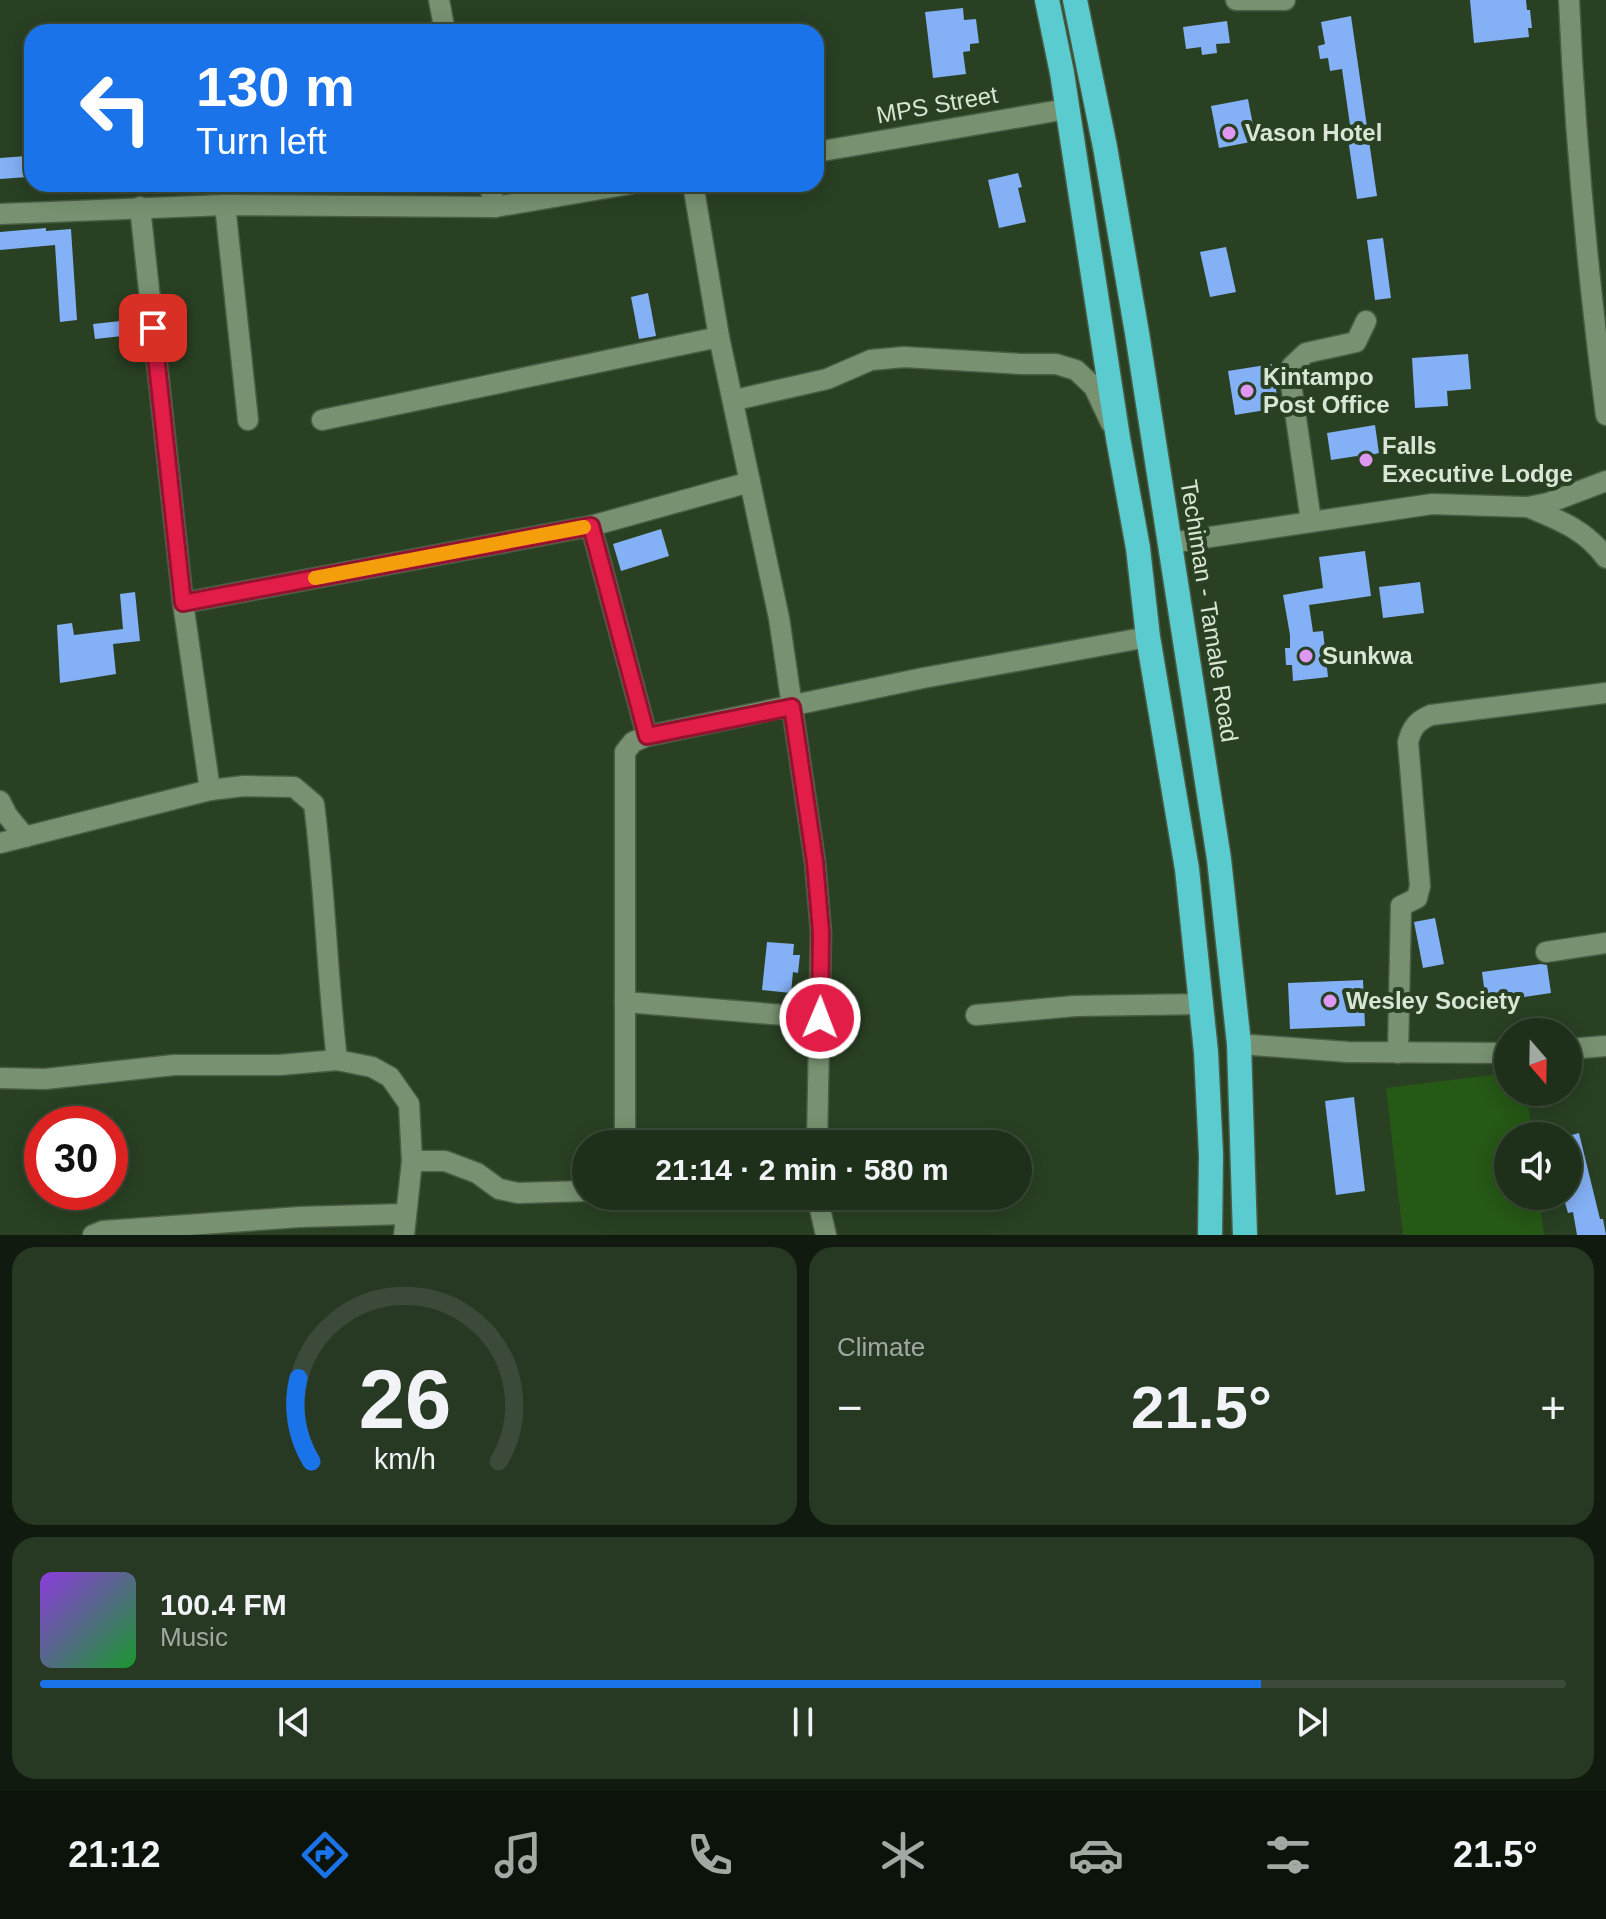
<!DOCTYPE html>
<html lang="en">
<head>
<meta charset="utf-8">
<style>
	body { margin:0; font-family:Helvetica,sans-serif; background:#273823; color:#f1f3f6; height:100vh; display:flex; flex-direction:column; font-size:30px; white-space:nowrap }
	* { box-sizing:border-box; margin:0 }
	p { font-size:26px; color:#a1a9a2 }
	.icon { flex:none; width:44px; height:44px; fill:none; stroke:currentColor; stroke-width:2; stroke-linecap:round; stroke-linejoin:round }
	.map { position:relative; height:1235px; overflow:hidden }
	.panel { display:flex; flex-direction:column; gap:12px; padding:12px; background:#111a0e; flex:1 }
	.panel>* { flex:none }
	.guide { position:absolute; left:24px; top:24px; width:800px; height:168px; border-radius:24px; box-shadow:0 4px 20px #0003,0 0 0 2px #3c4b39; background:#1a73e8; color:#fff; overflow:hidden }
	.needle { width:52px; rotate:160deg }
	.fabs { position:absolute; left:1494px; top:1018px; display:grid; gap:16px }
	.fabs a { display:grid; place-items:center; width:88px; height:88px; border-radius:50%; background:#1f301a; box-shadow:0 4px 20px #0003,0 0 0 2px #3c4b39; font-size:40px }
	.speed { position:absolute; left:24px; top:1106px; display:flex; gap:16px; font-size:40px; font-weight:700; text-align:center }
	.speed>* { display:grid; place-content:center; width:104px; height:104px; border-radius:50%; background:#1f301a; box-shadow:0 4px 20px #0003,0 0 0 2px #3c4b39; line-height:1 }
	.speed .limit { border:12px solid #d22; background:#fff; color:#111 }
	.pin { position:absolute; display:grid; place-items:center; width:68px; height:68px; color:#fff; margin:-34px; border-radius:16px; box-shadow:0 4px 12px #0006 }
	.me { position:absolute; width:88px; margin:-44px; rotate:1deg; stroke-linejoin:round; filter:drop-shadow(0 0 6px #0008) }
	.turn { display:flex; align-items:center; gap:28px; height:168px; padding:0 40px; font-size:36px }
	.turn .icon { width:104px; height:104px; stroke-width:2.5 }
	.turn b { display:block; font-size:56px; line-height:68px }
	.big { font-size:60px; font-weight:600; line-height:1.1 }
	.panel .widget { flex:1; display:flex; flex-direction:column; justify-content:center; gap:12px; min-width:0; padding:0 28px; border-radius:24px; background:#273823 }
	.panel .dial { align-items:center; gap:0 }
	.dial svg { height:208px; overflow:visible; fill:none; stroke:#3c4b39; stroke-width:7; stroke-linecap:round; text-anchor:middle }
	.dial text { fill:#f1f3f6; stroke:none }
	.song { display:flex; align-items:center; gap:24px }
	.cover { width:96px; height:96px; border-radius:12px; background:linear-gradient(135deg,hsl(270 70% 55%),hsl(130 70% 35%)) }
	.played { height:8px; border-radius:4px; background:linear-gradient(90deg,#1a73e8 80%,#3c4b39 80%) }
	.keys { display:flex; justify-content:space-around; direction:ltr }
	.heat { display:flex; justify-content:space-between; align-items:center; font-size:44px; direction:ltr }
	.panel .tiles { flex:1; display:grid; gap:12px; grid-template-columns:1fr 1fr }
	.widget:last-child { grid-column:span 2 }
	.trip { position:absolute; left:572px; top:1130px; width:460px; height:80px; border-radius:40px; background:#1f301a; box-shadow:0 4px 20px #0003,0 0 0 2px #3c4b39; font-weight:600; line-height:80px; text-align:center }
	.dock { display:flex; height:128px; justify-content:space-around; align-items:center; background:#0c130a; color:#a1a9a2 }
	.dock .icon { width:56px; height:56px }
	.dock .on { color:#1a73e8 }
	.dock b { font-size:36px; color:#f1f3f6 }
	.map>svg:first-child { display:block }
	.green { fill:#265816 }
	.building { fill:#84b0f5 }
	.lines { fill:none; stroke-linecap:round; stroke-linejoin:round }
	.minor-casing { stroke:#495c44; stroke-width:23 }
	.highway-casing { stroke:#495c44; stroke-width:27 }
	.minor { stroke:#789271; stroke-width:20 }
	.highway { stroke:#5acbcf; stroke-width:24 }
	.route-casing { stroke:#92132f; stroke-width:20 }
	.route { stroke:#e11d48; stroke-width:14 }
	.slow { stroke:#f59e0b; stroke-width:14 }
	.poi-dot { fill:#df98f1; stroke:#294023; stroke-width:3 }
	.labels { text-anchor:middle; stroke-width:8; stroke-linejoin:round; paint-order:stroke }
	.street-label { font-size:24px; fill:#d9e6d5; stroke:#294023 }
	.poi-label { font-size:24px; font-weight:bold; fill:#d9e6d5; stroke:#294023; text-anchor:start }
</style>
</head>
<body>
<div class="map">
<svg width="1606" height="1235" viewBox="0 0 1606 1235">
	<rect width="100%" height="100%" fill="#294023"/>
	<polygon class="green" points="1508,1073 1508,1092 1527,1092 1532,1136 1508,1136 1508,1196 1539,1196 1544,1235 1403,1235 1386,1088"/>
	<g class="building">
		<polygon points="1470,0 1526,0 1527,10 1530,10 1532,28 1528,28 1529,37 1474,43"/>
		<polygon points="963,8 964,20 976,19 979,43 970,44 970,51 963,52 966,74 933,78 925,12"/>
		<polygon points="1351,16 1377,196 1357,199 1348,139 1352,139 1342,69 1330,71 1328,58 1320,59 1318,46 1325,44 1321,22"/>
		<polygon points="1227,21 1230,43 1216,44 1217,53 1202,55 1201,47 1186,49 1183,27"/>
		<polygon points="1248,99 1256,141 1219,148 1211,106"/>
		<polygon points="26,156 28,177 0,179 0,158"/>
		<polygon points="1018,173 1022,187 1018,188 1026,222 999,228 988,180"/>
		<polygon points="46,228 46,231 71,229 77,320 60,322 55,245 0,250 0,232"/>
		<polygon points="1383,238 1391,298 1375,300 1367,240"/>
		<polygon points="1226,247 1236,292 1210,297 1200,252"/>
		<polygon points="648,293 656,336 639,339 631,297"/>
		<polygon points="139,319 141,334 95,339 93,324"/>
		<polygon points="1468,354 1471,389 1447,391 1448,406 1415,408 1412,358"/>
		<polygon points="1272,364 1279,408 1235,415 1228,371"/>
		<polygon points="1375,425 1379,453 1371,455 1372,461 1358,463 1357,456 1331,460 1327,433"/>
		<polygon points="661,529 669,556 621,571 613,544"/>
		<polygon points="1365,551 1371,596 1309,605 1313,632 1323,631 1328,677 1293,681 1292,665 1286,665 1285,648 1290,648 1290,635 1283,595 1323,588 1319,557"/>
		<polygon points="1420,582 1424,613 1383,618 1379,587"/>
		<polygon points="135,592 140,641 113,644 116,674 60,683 57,625 72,623 74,635 123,629 120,594"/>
		<polygon points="1435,918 1444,964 1423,968 1414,922"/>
		<polygon points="767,942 794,944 793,955 800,955 798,973 793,972 791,993 762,990"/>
		<polygon points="1541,964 1547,965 1551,993 1518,998 1519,1005 1496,1008 1495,1001 1486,1002 1482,972"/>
		<polygon points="1363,980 1365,1026 1290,1029 1288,983"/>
		<polygon points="1354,1097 1365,1191 1336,1195 1325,1101"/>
		<polygon points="1579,1133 1600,1219 1603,1219 1606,1235 1577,1235 1573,1212 1568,1213 1563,1196 1568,1196 1568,1136"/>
	</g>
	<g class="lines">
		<g class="minor-casing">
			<g id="minor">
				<polyline points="439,0 445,32"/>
				<polyline points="1236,0 1285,0"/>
				<path d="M1569,0C1575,139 1588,277 1606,415"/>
				<polyline points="816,152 1067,109"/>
				<polyline points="489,184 495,207"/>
				<polyline points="693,184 719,337 779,618 815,862 821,932 817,1144"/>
				<polyline points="225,205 248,420"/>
				<polyline points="140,207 183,603 210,790"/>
				<polyline points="0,214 225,205 495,207 630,184"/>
				<polyline points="735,400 827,379 871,360 904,357 1021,364 1056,364 1076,370 1094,387 1111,423"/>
				<polyline points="322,420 719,337"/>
				<path d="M1528,507C1559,520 1586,530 1606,558"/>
				<polyline points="1311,521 1291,384 1292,366 1306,353 1356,342 1366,321"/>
				<polyline points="591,526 647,736"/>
				<polyline points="1170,543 1432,504 1528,507 1548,503 1606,481"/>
				<polyline points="183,603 591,526 750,482"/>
				<polyline points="0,801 7,815 25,837"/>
				<path d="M0,843L210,790L244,786L294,787L314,804C325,889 327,975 337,1060"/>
				<polyline points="1546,952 1606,943"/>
				<polyline points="625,1002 820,1018"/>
				<polyline points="976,1015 1075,1006 1203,1004"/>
				<polyline points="1239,1044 1348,1052 1508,1053"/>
				<polyline points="1568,1049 1606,1046"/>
				<path d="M1398,1053L1401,906L1417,898L1420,886L1408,742C1412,727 1417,721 1431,715L1606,693"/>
				<polyline points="0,1078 45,1079 174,1065 279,1065 337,1060 372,1067 390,1077 409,1104 412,1161 404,1235"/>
				<polyline points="625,1144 625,752 633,742 647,736 923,678 1148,637"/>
				<polyline points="412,1161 445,1161 477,1173 499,1189 518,1193 586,1191"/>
				<polyline points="817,1196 826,1235"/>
				<polyline points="93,1235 103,1231 300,1217 405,1214"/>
			</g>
		</g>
		<g class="highway-casing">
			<g id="highway">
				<polyline points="1047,0 1062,73 1118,438 1138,548 1148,637 1187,869 1206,1052 1211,1155 1210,1235"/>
				<polyline points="1075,0 1105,147 1137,333 1219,859 1239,1044 1245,1235"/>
			</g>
		</g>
		<use href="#minor" class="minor"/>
		<use href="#highway" class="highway"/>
	</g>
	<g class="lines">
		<g class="route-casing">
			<polyline id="route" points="153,328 183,603 591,526 647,736 792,707 815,862 821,932 820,1018"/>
		</g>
		<use href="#route" class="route"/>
		<polyline class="slow" points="315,578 584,527"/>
	</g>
	<g class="poi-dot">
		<circle cx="1229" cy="133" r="8"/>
		<circle cx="1247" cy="391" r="8"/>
		<circle cx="1366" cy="460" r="8"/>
		<circle cx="1306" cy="656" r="8"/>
		<circle cx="1330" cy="1001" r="8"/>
	</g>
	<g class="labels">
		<g class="street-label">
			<text transform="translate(937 105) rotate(-10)" y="8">MPS Street</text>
			<text transform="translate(1209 611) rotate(81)" y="8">Techiman - Tamale Road</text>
		</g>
		<g class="poi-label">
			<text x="1245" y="141">Vason Hotel</text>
			<text x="1263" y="385">Kintampo<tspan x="1263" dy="28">Post Office</tspan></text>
			<text x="1382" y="454">Falls<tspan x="1382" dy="28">Executive Lodge</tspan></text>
			<text x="1322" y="664">Sunkwa</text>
			<text x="1346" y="1009">Wesley Society</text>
		</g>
	</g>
</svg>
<div class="fabs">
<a><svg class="needle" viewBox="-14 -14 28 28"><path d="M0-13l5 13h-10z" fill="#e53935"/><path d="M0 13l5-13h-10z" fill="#a1a9a2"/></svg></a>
<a><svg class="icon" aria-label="sound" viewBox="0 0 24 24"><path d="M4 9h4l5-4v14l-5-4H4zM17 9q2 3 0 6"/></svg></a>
</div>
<div class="speed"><div class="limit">30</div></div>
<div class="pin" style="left:153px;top:328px;background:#d93025"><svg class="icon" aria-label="arrive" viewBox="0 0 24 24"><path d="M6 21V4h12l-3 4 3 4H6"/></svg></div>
<svg class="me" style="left:820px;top:1018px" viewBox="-20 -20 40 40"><circle r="17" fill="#e11d48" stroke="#fff" stroke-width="3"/><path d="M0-11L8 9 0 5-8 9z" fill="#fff"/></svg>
<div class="trip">21:14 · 2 min · 580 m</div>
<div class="guide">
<div class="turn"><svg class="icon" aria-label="left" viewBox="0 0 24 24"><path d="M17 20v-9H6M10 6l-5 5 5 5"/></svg><div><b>130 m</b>Turn left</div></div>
</div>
</div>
<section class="panel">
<div class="tiles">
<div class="widget dial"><svg viewBox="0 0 100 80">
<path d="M14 69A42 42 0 1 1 86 69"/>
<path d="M14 69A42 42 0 0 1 9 37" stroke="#1a73e8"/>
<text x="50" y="56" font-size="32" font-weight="700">26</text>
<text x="50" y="72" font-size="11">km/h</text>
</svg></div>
<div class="widget"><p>Climate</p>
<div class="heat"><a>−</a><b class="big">21.5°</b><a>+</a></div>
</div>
<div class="widget">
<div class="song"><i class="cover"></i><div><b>100.4 FM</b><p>Music</p></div></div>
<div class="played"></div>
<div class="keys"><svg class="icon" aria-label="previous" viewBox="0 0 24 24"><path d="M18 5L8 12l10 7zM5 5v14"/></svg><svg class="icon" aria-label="pause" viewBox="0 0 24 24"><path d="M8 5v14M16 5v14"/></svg><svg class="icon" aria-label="next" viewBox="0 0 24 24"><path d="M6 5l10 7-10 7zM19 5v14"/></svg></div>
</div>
</div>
</section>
<nav class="dock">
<b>21:12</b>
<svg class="icon on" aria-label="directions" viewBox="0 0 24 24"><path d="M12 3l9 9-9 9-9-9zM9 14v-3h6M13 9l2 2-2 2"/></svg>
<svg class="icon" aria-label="music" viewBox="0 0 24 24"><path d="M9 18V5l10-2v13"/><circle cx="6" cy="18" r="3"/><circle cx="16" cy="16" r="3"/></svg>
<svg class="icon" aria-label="phone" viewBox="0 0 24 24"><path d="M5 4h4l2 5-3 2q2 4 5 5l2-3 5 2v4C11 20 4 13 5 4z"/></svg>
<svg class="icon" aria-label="climate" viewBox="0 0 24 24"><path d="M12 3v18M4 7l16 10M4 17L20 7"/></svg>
<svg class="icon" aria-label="car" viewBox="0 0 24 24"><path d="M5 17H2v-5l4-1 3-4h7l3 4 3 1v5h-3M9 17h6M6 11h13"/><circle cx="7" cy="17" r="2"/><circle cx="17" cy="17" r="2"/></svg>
<svg class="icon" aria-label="filters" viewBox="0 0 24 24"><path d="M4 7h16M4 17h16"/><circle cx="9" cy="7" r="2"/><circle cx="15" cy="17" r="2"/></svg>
<b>21.5°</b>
</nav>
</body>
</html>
